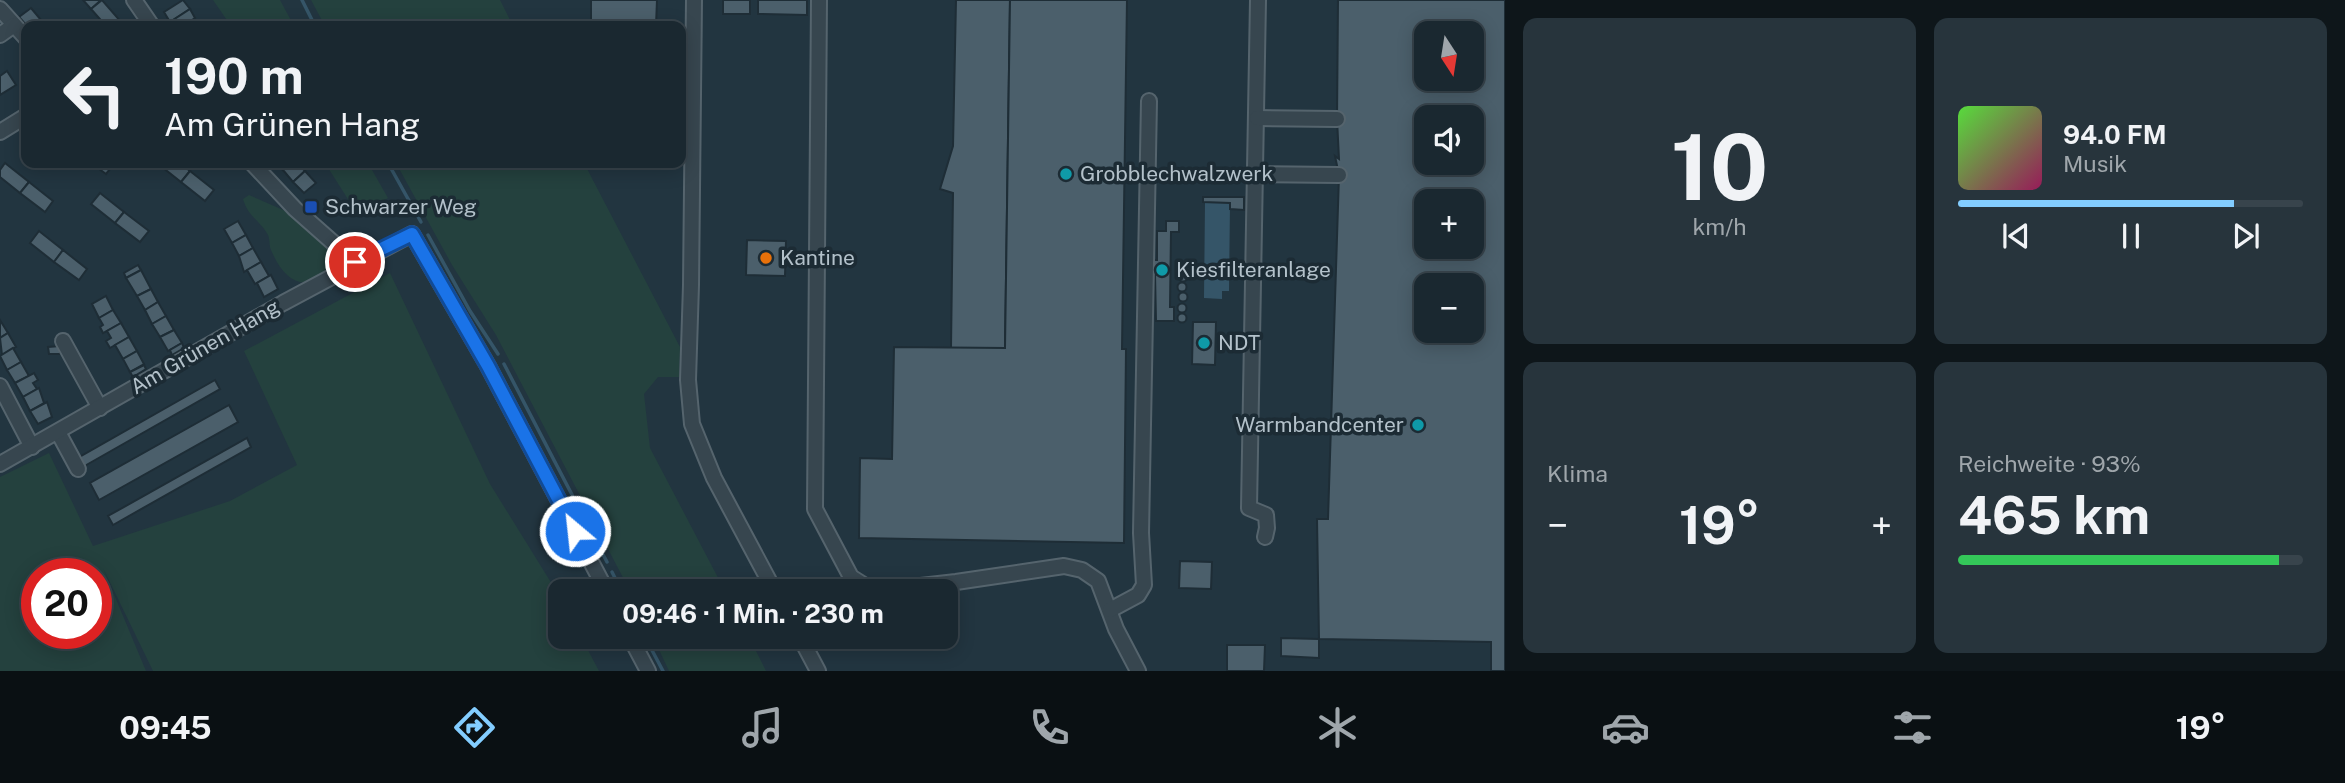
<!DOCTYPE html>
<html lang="de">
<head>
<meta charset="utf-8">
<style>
	body { margin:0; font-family:"Public Sans",sans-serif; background:#27343c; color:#f1f3f6; height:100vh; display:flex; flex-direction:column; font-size:26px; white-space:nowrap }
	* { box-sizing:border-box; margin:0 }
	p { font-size:23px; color:#9fa6ab }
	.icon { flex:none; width:38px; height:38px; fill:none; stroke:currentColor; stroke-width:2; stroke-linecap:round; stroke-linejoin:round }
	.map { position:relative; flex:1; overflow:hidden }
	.panel { display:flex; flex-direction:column; gap:18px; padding:18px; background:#0e161a; width:840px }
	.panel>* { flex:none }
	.top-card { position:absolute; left:21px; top:21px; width:665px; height:147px; border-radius:14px; box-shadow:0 4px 18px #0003,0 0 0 2px #38444c; background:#1a2830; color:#f1f3f6; overflow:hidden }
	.needle { width:46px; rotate:168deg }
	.fabs { position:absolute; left:1414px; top:21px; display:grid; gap:14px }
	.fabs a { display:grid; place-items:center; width:70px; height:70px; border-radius:14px; background:#1a2830; box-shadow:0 4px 18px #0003,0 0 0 2px #38444c; font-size:35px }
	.speed { position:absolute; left:21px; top:558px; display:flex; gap:14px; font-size:35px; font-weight:700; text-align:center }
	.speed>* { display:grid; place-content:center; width:91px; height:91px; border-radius:50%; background:#1a2830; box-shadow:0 4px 18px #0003,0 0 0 2px #38444c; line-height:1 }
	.speed .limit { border:10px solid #d22; background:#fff; color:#111 }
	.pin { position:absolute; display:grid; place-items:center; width:60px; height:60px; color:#fff; margin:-30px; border:4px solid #fff; border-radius:50%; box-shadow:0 2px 7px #0007 }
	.me { position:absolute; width:77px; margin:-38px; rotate:332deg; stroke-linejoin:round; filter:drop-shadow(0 0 5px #0008) }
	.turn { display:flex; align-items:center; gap:24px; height:147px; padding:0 28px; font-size:32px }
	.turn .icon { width:91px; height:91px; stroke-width:2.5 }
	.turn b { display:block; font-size:49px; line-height:60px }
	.big { font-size:52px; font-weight:700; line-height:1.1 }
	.panel .card { flex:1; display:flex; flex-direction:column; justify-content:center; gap:10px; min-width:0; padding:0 24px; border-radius:14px; background:#27343c }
	.panel .dial { align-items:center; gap:0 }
	.dial b { font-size:91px; line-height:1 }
	.song { display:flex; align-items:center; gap:21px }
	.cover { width:84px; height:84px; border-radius:10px; background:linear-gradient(135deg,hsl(110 70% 55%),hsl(330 70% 35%)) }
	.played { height:7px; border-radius:4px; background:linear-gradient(90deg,#83cdff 80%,#38444c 80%) }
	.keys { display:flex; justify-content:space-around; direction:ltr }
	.heat { display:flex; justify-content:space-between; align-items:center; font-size:38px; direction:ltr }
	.charge { height:10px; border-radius:5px; background:linear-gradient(90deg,#34c759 93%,#38444c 0) }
	.panel .tiles { flex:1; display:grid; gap:18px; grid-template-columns:repeat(2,1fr) }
	.trip { position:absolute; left:548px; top:579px; width:410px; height:70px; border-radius:14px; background:#1a2830; box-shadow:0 4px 18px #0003,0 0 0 2px #38444c; font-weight:700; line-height:70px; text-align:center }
	.dock { display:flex; height:112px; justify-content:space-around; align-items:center; background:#0a1013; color:#9fa6ab }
	.dock .icon { width:49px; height:49px }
	.dock .on { color:#83cdff }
	.dock b { font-size:32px; color:#f1f3f6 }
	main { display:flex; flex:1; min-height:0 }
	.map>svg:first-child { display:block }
	.green { fill:#24413e; fill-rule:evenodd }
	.water { fill:#355568 }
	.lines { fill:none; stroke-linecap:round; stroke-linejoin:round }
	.stream { stroke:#355568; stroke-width:3.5 }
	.building { fill:#4b5f6b; stroke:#1e2d36; stroke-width:2; fill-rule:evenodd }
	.minor-casing { stroke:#55646d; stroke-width:18 }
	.minor { stroke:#37464f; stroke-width:14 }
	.route-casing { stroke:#114b97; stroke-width:18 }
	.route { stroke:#1a73e8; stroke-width:12 }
	.culture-dot { fill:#0f9aa8; stroke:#1c2b34; stroke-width:2.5 }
	.transit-dot { fill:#1a4fb4; stroke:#1c2b34; stroke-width:2.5 }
	.food-dot { fill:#e8710a; stroke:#1c2b34; stroke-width:2.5 }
	.labels { text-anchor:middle; stroke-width:7; stroke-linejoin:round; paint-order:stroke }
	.poi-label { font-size:21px; fill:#b3c1ca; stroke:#1c2b34; text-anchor:start }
	.street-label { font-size:21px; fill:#b3c1ca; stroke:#1c2b34 }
</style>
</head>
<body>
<main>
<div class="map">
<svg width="1505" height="671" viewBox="0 0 1505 671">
	<rect width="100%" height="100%" fill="#223540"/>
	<g class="green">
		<polygon points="213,0 280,0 294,26 231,26"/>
		<polygon points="311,0 500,0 513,26 325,26"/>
		<polygon points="325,163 368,163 388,198 358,215"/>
		<polygon points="396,163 584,163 680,347 679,377 658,377 644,394 650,448 725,591 630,591 496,335 452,265"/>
		<path d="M249,195L297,216L336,250V264C309,294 286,286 271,250C269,246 270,239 268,235C260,220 248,217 243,199Z"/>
		<path d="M390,273L490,484L560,597V637H581L599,671H153L103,568L146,671H0V477L49,453L93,546L230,501L297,465L244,351ZM37,574H96V634H37Z"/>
		<polygon points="653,637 749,637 766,671 669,671"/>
	</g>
	<polygon class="water" points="1205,202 1230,203 1229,291 1222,291 1222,299 1204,298"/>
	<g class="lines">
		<g class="stream">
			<polyline points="302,0 315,26"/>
			<polyline points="388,163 421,222"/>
			<polyline points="428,235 470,311 498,354"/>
			<polyline points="504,364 607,562"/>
			<polyline points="612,572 622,592"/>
			<polyline points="645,637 663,671"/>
		</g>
	</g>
	<g class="building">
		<polygon points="83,0 101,0 91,9"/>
		<polygon points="102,0 122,23 118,26 106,26 91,9"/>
		<polygon points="183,0 190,9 170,22 164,12"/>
		<polygon points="591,0 657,0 656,26 591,26"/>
		<rect x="723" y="0" width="27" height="14"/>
		<polygon points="758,0 807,0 807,15 758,14"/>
		<polygon points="956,0 1010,0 1005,348 951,348 953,193 940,189 953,146"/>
		<polygon points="1010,0 1127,0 1122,349 1126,349 1124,543 859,538 860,458 892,459 894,347 1005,348"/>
		<path d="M1338,0H1505V671H1491V642L1319,639L1317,519H1328L1339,175L1335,156L1339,159L1337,119ZM1426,33H1472V79H1426ZM1426,117H1472V163H1426ZM1426,201H1472V247H1426ZM1426,285H1472V331H1426Z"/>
		<polygon points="31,8 46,26 27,26 19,17"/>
		<polygon points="190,9 195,18 183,26 173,26 170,22"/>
		<polygon points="7,71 16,85 0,95 0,76"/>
		<polygon points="5,163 29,182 20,193 0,177 0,170"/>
		<polygon points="91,163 115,163 106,174"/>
		<polygon points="157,163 180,163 190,171 181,182"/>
		<polygon points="276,163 291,163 283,170"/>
		<polygon points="291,163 298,163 305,171 293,182 283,170"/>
		<polygon points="190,171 214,190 205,201 181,182"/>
		<polygon points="305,171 316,183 304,193 293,182"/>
		<polygon points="29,182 53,201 45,212 20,193"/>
		<polygon points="100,193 124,212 115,223 91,204"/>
		<polygon points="1203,197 1244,197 1244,210 1230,209 1230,203 1203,202"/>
		<polygon points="124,212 149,231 140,242 115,223"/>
		<polygon points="238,221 246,235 232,243 224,229"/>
		<polygon points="1166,221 1179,221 1179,232 1171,232 1170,307 1174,307 1174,321 1156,321 1155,274 1152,274 1152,260 1157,260 1157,231 1166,231"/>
		<polygon points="39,231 63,250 54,262 30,243"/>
		<polygon points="246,235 253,248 239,256 232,243"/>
		<polygon points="747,240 786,241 785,276 746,275"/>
		<polygon points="253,248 261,262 244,272 239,256"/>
		<polygon points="63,250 87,269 79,280 54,262"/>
		<polygon points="261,262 269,276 255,284 247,270"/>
		<polygon points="138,265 141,270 126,278 124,273"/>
		<polygon points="141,270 151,289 137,296 126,278"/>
		<circle cx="1183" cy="277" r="4.5"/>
		<polygon points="271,275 278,289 264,297 257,283"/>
		<circle cx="1182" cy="287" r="4.5"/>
		<polygon points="151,289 158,302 145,310 137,296"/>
		<circle cx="1183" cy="297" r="4.5"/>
		<polygon points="106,296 113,310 99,318 92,304"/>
		<polygon points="158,302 166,316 152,324 145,310"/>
		<circle cx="1182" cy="308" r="4.5"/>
		<polygon points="113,310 121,323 103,333 100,327 103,325 99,318"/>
		<circle cx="1182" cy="318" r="4.5"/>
		<polygon points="166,316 174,330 160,337 152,324"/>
		<polygon points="0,320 8,333 0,338"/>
		<polygon points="1193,322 1216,322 1215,365 1192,364"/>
		<polygon points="121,323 129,337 110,348 106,341 111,338 107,331"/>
		<polygon points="174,330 182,343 168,351 160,337"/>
		<polygon points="8,333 16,347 2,355 0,338"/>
		<polygon points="129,337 137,351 123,359 115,345"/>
		<polygon points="182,343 184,348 172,355 170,350"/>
		<polygon points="60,346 60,354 49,354 48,347"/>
		<polygon points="13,348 21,362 7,370 0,356"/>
		<polygon points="137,351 144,364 130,372 123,359"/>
		<polygon points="21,362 29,376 15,383 7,370"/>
		<polygon points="144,365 146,369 133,377 130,372"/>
		<polygon points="34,373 38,380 33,383 37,389 23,397 15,383"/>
		<polygon points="215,380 220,389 81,468 76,459"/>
		<polygon points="39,388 44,403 30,411 23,397"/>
		<polygon points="47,402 52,417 38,424 30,411"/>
		<polygon points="229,405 238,422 99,500 90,483"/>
		<polygon points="247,438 251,447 113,525 108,516"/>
		<polygon points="1180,561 1212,562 1211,589 1179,588"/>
		<polygon points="1281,638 1319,639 1319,658 1281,656"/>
		<polygon points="1227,645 1265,645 1264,671 1227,671"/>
	</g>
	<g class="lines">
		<g class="minor-casing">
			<g id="minor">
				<polyline points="134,0 152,26"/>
				<polyline points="694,0 691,285 688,380 692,424 714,478 775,592"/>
				<polyline points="819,0 815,509 851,577 870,589 885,590 956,582 1064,566 1082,570 1098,581 1116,629 1138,671"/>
				<polyline points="1258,0 1249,508 1266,515 1267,528 1265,537"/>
				<polyline points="0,9 26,38"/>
				<polyline points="0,35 14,25"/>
				<polyline points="1257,118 1337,119"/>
				<polyline points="0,132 26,116"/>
				<polyline points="252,163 295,209 355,262"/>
				<polyline points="1256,174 1339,175"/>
				<polyline points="63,341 100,408"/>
				<polyline points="0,386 32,447"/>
				<polyline points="58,432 78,469"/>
				<polyline points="0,464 283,303 412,234 488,366 607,592"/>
				<polyline points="1110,610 1138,595 1144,585 1141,533 1149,101"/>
				<polyline points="630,637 648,671"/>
				<polyline points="800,637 818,671"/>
			</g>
		</g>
		<use href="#minor" class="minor"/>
	</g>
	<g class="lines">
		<g class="route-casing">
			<polyline id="route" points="355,262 412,234 488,366 575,531"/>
		</g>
		<use href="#route" class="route"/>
	</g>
	<g class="culture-dot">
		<circle cx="1066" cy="174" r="7"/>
		<circle cx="1162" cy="270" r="7"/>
		<circle cx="1204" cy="343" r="7"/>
		<circle cx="1418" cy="425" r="7"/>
	</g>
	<rect class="transit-dot" x="304" y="200" width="14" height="14" rx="3.5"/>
	<circle class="food-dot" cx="766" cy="258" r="7"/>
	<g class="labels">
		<g class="poi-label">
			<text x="1080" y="181">Grobblechwalzwerk</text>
			<text x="325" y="214">Schwarzer Weg</text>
			<text x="780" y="265">Kantine</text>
			<text x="1176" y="277">Kiesfilteranlage</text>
			<text x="1218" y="350">NDT</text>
			<text x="1404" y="432" text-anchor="end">Warmbandcenter</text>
		</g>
		<g class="street-label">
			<text transform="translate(205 347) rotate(-30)" y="7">Am Grünen Hang</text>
		</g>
	</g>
</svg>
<div class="fabs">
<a><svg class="needle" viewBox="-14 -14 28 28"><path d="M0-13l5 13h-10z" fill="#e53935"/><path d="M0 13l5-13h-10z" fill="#9fa6ab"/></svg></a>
<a><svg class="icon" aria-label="sound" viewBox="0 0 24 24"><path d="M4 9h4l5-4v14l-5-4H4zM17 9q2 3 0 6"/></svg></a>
<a>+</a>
<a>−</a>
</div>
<div class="speed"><div class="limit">20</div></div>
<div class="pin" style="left:355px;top:262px;background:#d93025"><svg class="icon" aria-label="arrive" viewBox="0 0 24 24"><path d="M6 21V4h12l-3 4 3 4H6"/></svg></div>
<svg class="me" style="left:575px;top:531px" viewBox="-20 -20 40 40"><circle r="17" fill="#1a73e8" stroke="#fff" stroke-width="3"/><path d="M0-11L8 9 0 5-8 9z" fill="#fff"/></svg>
<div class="trip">09:46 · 1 Min. · 230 m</div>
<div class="top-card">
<div class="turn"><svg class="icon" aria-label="left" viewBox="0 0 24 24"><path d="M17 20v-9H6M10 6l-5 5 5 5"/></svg><div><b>190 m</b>Am Grünen Hang</div></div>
</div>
</div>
<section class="panel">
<div class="tiles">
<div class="card dial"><b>10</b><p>km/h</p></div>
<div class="card">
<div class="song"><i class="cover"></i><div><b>94.0 FM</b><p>Musik</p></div></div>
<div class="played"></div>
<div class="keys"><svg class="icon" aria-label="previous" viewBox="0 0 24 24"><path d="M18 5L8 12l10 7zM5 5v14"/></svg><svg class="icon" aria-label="pause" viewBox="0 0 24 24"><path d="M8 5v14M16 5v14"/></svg><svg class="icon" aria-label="next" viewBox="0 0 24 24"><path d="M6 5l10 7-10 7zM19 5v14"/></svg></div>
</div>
<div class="card"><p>Klima</p>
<div class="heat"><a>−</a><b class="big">19°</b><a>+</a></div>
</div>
<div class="card"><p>Reichweite · 93%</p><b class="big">465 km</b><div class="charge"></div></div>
</div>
</section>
</main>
<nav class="dock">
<b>09:45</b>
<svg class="icon on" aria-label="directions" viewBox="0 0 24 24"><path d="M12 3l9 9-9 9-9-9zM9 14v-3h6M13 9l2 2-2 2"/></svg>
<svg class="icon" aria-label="music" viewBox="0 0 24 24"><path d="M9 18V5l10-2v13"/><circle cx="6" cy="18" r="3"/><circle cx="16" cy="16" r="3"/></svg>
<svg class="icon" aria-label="phone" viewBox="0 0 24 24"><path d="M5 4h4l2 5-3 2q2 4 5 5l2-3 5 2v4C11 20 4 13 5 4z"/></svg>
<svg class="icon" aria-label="climate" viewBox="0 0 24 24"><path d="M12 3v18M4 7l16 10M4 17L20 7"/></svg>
<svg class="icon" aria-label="car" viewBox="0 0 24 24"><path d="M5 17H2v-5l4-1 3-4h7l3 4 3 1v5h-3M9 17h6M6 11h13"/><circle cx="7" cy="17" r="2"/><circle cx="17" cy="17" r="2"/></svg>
<svg class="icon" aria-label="filters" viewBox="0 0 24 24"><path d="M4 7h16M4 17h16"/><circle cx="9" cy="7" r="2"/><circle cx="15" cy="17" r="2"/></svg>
<b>19°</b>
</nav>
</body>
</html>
